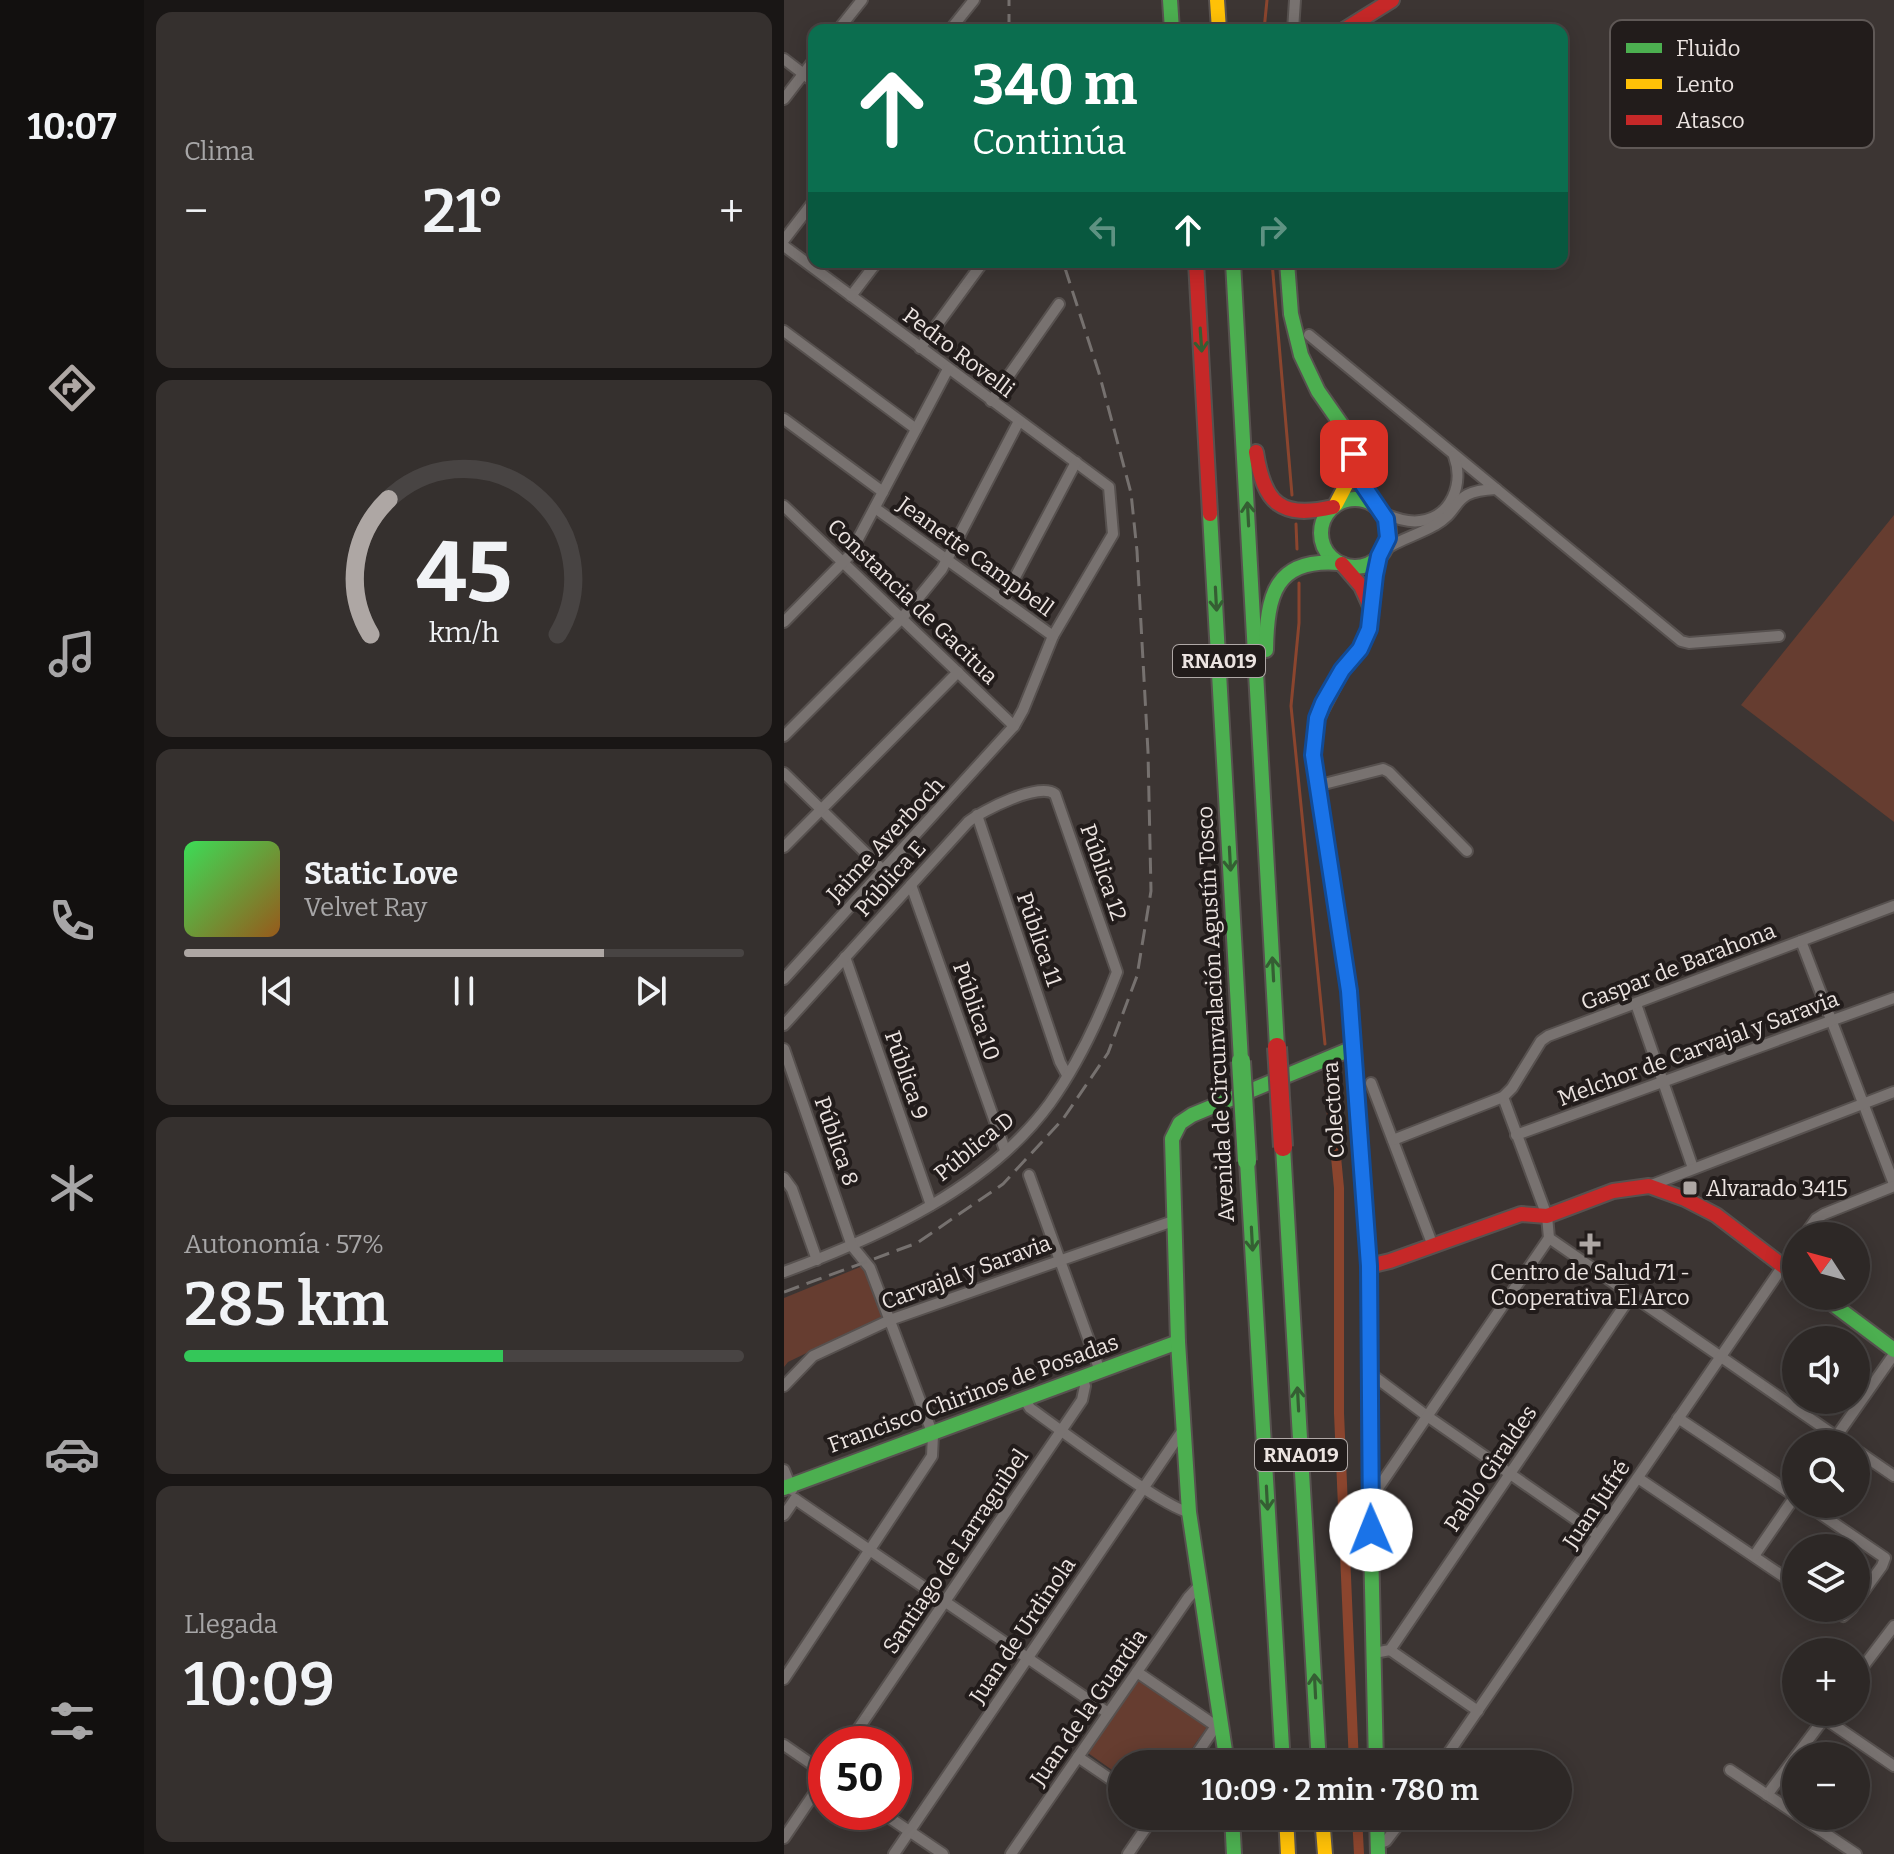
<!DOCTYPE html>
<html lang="es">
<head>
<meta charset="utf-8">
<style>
	body { margin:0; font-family:Bitter,serif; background:#35302e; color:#f1f3f6; height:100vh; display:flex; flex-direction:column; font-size:30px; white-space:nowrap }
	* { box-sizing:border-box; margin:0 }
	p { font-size:26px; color:#a7a6a7 }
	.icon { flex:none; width:44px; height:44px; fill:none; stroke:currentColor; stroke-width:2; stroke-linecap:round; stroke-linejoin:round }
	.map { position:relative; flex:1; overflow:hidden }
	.side { display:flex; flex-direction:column; gap:12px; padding:12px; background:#191615; width:640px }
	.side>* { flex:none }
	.top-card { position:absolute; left:24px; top:24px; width:760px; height:244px; border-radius:16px; box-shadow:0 4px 20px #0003,0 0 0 2px #484443; background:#0b6e4f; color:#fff; overflow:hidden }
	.needle { width:52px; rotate:306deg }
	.tools { position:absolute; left:998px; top:1222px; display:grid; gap:16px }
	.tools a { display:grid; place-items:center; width:88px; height:88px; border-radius:50%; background:#2d2826; box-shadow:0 4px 20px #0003,0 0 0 2px #484443; font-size:40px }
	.speed { position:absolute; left:24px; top:1726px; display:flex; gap:16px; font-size:40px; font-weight:700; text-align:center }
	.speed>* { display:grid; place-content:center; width:104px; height:104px; border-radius:50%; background:#2d2826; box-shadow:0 4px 20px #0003,0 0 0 2px #484443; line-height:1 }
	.speed .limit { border:12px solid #d22; background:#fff; color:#111 }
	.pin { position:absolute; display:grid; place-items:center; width:68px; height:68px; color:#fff; margin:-34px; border-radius:16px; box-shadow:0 4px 12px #0006 }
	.me { position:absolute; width:88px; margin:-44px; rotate:359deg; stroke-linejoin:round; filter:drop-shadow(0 0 6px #0008) }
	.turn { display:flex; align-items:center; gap:28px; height:168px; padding:0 32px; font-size:36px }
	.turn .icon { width:104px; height:104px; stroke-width:2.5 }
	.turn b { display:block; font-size:56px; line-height:68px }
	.lanes { display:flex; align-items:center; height:76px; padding:0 32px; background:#0003; justify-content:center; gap:40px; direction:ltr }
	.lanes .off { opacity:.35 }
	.big { font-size:60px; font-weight:600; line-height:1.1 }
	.side .card { flex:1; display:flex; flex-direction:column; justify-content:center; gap:12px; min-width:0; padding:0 28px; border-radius:16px; background:#35302e }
	.side .dial { align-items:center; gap:0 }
	.dial svg { height:208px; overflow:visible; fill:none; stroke:#484443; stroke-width:7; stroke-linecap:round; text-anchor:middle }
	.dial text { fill:#f1f3f6; stroke:none }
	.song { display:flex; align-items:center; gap:24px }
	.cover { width:96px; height:96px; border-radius:12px; background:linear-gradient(135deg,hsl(130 70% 55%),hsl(30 70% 35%)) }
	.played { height:8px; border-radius:4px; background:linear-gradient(90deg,#aea7a4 75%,#484443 75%) }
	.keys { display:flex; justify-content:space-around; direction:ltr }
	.heat { display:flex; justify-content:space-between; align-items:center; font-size:44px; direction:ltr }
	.charge { height:12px; border-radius:6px; background:linear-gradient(90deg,#34c759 57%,#484443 0) }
	.trip { position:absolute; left:324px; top:1750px; width:464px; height:80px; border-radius:40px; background:#2d2826; box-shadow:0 4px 20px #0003,0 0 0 2px #484443; font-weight:600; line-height:80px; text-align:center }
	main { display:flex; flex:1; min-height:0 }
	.menu { display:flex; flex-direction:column; width:144px; justify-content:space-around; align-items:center; background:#12100f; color:#a7a6a7 }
	.menu .icon { width:56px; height:56px }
	.menu .current { color:#aea7a4 }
	.menu b { font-size:36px; color:#f1f3f6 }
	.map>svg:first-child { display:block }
	.green { fill:#663d30 }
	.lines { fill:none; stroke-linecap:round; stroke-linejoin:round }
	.stream { stroke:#8b452e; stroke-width:3 }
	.canal { stroke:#8b452e; stroke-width:10 }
	.street-casing { stroke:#57514f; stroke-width:14 }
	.fast-casing { stroke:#57514f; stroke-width:18 }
	.slow-casing { stroke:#57514f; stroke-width:18 }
	.jam-casing { stroke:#57514f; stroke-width:18 }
	.street { stroke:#787270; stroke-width:10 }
	.fast { stroke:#4caf50; stroke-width:14 }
	.slow { stroke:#ffc107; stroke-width:14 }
	.jam { stroke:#c62828; stroke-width:14 }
	.rail { stroke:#76716f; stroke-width:3; stroke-dasharray:16 8; stroke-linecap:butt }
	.fast-bridge-casing { stroke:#57514f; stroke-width:22; stroke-linecap:butt }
	.jam-bridge-casing { stroke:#57514f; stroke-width:22; stroke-linecap:butt }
	.fast-bridge { stroke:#4caf50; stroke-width:18 }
	.jam-bridge { stroke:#c62828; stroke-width:18 }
	.oneway { stroke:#355e33 }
	.route-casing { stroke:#114b97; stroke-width:20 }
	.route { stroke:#1a73e8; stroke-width:14 }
	.poi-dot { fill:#aea7a4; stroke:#221c1b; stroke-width:3 }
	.labels { text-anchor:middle; stroke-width:8; stroke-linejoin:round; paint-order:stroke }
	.shield { fill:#221c1b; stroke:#afa8a6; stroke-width:2 }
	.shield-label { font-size:20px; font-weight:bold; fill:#ece4e1 }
	.street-label { font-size:22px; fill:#ece4e1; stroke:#221c1b }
	.poi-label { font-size:22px; fill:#ece4e1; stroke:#221c1b; text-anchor:start }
	.key { fill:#221c1b; stroke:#5f5856; stroke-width:2 }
	.key-label { font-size:22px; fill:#ece4e1 }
</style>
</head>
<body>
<main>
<nav class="menu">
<b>10:07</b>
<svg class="icon current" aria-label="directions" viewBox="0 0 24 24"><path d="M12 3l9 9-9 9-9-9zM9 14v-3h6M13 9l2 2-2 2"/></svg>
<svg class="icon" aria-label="music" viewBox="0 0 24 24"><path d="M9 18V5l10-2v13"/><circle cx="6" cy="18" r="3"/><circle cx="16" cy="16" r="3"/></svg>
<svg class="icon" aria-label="phone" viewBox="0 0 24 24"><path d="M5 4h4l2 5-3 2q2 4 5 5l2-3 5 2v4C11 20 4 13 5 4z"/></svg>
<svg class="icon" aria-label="climate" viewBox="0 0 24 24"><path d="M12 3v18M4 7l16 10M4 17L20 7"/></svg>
<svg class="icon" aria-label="car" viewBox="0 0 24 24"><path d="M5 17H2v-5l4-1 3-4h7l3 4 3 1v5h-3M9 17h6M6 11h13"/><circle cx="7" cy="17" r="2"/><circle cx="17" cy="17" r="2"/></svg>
<svg class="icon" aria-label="filters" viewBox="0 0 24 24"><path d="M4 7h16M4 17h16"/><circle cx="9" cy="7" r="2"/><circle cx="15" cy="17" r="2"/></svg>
</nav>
<section class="side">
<div class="card"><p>Clima</p>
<div class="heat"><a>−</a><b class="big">21°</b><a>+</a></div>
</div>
<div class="card dial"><svg viewBox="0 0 100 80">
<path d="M14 69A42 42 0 1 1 86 69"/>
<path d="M14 69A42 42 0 0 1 21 17" stroke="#aea7a4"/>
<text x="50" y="56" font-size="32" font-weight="700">45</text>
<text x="50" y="72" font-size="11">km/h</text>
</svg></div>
<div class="card">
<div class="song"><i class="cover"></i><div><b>Static Love</b><p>Velvet Ray</p></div></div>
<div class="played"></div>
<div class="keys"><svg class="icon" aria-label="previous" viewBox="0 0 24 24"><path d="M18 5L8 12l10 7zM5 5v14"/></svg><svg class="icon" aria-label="pause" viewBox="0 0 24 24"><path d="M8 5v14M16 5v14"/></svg><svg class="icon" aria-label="next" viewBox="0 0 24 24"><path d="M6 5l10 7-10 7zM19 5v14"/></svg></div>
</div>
<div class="card"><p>Autonomía · 57%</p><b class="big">285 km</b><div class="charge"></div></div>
<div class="card"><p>Llegada</p><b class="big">10:09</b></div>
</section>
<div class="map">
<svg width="1110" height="1854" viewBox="0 0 1110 1854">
	<rect width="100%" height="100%" fill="#3c3533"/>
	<g class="green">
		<polygon points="1110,515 1110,822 957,705"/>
		<polygon points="81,1265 99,1316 4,1362 0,1367 0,1298"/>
		<polygon points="355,1680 423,1727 397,1764 338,1764 338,1777 304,1753"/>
	</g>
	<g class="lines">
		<g class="stream">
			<polyline points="480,30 483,0"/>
			<polyline points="488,262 508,495"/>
			<polyline points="512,524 513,549"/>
			<polyline points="515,583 515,623 507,706 541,1044"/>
		</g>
		<g class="canal">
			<polyline points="545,1084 555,1188 555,1413 570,1764"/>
			<polyline points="573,1816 575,1854"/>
		</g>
		<g class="street-casing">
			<g id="street">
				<polyline points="54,30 78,0"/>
				<polyline points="166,30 190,0"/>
				<polyline points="509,30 511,0"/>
				<polyline points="0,59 30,82"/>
				<polyline points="0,99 30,60"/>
				<polyline points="0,240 30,201"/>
				<polyline points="0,246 325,487 329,534 269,636 239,710 230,726 0,979"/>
				<polyline points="67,296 93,262"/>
				<polyline points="0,331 132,429"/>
				<polyline points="525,335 897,641 905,643 995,636"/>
				<polyline points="136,348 199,262"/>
				<polyline points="207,401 275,304"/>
				<polyline points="0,419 99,492"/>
				<polyline points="0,506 230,726"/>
				<polyline points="91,508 269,636"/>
				<path d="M598,513C610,518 624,523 636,521C668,517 680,483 670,456"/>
				<path d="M600,550C616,539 634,535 651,525C680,509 665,491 712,489"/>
				<polyline points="219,600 292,462"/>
				<polyline points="0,622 65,556 164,369"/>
				<polyline points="0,736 118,618 158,569 235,421"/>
				<polyline points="0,773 99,870"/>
				<polyline points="532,786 599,769 605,772 683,851"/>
				<polyline points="193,815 276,1062 283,1075"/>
				<polyline points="0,847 174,672"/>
				<polyline points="127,885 221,1150"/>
				<polyline points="1017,941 1110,1184"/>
				<polyline points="61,957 147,1205"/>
				<polyline points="852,1004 909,1168"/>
				<path d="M0,1025L184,822C199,810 255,782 271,794L333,972C316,1017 294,1064 266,1103C204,1188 95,1237 0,1272"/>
				<polyline points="0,1049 68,1246 86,1268 149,1435 148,1456 0,1679"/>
				<polyline points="587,1083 649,1246"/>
				<polyline points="719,1097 763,1216 765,1238 1063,1444"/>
				<polyline points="732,1135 1110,998"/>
				<polyline points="609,1140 719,1097 728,1088 757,1041 764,1036 1110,906"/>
				<polyline points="245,1175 316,1371"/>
				<polyline points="0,1178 8,1189 33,1260"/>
				<polyline points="865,1186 1110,1092"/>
				<polyline points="1020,1236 1032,1219 1040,1214 1110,1186"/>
				<polyline points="587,1374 643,1416 814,1535"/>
				<polyline points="0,1386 29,1356 106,1320 392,1220"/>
				<path d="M241,1400L246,1408C271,1426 383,1510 405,1512"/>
				<polyline points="894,1418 1012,1497"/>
				<polyline points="1047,1444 1110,1354"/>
				<polyline points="1072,1450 1110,1476"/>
				<polyline points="0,1470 8,1490"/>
				<polyline points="854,1478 1012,1585"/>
				<polyline points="11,1499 324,1713"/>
				<polyline points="586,1500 765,1238"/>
				<polyline points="1022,1504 1101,1558 1098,1566 1072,1602"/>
				<polyline points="0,1515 11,1499"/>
				<polyline points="970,1556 1012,1495"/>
				<polyline points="1045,1608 1059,1616 1068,1608"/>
				<polyline points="606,1650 694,1711"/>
				<polyline points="590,1653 606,1650 847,1296"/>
				<polyline points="353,1672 432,1726"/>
				<polyline points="1072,1676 1110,1626"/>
				<polyline points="1006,1696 1012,1700"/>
				<polyline points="1031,1712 1110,1766"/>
				<polyline points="64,1744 298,1400 301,1386 298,1377"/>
				<polyline points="0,1745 42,1774"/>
				<polyline points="294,1757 338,1787"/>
				<polyline points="406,1764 432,1726 437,1725"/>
				<polyline points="657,1764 1012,1247"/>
				<polyline points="946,1770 1012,1814"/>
				<polyline points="983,1795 1045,1712"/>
				<polyline points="97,1812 159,1854"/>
				<polyline points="1015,1816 1072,1854"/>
				<polyline points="0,1838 42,1776"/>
				<polyline points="593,1844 602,1841 621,1816"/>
				<polyline points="110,1854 399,1430"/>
				<polyline points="227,1854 404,1598 416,1585"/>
				<polyline points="344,1854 370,1816"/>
			</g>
		</g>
		<g class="fast-casing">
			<g id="fast">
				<polyline points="386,0 388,30"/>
				<polyline points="449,262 493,1047"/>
				<polyline points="503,262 507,314 517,355 534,391 564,434 579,485 593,507"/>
				<circle cx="571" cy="533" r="34"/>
				<polyline points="426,514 457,1061"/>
				<path d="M482,650C483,595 491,558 555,563"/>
				<polyline points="538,812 565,991 585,1266 586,1500 592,1764"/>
				<polyline points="499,1147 535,1764"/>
				<polyline points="463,1161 499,1764"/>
				<polyline points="1038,1296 1110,1350"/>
				<polyline points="0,1488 394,1342"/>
				<polyline points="443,1764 405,1512 394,1342 388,1139 396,1123 408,1115 569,1048"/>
				<polyline points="448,1816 450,1854"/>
				<polyline points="593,1816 594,1854"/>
			</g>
		</g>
		<g class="slow-casing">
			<g id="slow">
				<polyline points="433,0 435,30"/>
				<polyline points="552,504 564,481 570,459"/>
				<polyline points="538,812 529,755 533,718 558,670 576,649 585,629 589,584 595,556"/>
				<polyline points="502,1816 504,1854"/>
				<polyline points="538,1816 541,1854"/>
			</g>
		</g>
		<g class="jam-casing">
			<g id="jam">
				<polyline points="560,30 608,0"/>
				<polyline points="412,262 426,514"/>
				<path d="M472,452C480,504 497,519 549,507"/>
				<polyline points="558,564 577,586 586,606"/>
				<polyline points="585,1266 606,1261 737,1214 763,1216 829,1191 865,1186 901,1199 932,1215 1012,1276"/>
			</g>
		</g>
		<use href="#street" class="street"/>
		<use href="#fast" class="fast"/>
		<use href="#slow" class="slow"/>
		<use href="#jam" class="jam"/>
		<g class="rail">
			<polyline points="225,30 225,0"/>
			<polyline points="0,1292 133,1243 219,1184 279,1119 324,1053 353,976 367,891 364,752 353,551 347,493 315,373 279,262"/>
		</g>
		<g class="fast-bridge-casing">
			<polyline id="fast-bridge" points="457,1061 463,1161"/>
		</g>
		<g class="jam-bridge-casing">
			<polyline id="jam-bridge" points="493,1047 499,1147"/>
		</g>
		<use href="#fast-bridge" class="fast-bridge"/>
		<use href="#jam-bridge" class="jam-bridge"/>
	</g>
	<defs><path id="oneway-shaft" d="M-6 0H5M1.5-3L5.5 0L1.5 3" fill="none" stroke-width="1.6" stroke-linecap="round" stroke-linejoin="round" transform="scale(2)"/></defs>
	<g class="oneway">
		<use href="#oneway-shaft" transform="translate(417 340) rotate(86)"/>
		<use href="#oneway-shaft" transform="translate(464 514) rotate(-93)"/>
		<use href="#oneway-shaft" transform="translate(432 599) rotate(87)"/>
		<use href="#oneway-shaft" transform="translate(446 859) rotate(87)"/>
		<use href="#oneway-shaft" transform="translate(489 969) rotate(-93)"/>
		<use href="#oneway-shaft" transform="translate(468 1239) rotate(87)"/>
		<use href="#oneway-shaft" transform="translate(514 1399) rotate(-93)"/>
		<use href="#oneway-shaft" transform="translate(483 1498) rotate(87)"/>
		<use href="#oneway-shaft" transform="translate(531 1686) rotate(-93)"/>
	</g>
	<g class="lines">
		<g class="route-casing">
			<polyline id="route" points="570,454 579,485 602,519 604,538 595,556 591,575 585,629 576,649 558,670 539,703 533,718 529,755 565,991 585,1266 587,1530"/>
		</g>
		<use href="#route" class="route"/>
	</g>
	<g class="poi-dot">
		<rect x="898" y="1180" width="16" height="16" rx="4"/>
		<path d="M802 1232h8v8h8v8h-8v8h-8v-8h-8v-8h8z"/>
	</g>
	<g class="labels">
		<g class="shield">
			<rect x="389" y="645" width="92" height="32" rx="6"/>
			<rect x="471" y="1439" width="92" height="32" rx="6"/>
		</g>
		<g class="shield-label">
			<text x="435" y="668">RNA019</text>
			<text x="517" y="1462">RNA019</text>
		</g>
		<g class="street-label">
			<text transform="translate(175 352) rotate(37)" y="8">Pedro Rovelli</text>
			<text transform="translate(192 556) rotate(36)" y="8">Jeanette Campbell</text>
			<text transform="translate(129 601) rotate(44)" y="8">Constancia de Gacitua</text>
			<text transform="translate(101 839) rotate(-47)" y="8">Jaime Averboch</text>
			<text transform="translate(320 872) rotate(71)" y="8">Pública 12</text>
			<text transform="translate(106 878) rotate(-48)" y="8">Pública E</text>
			<text transform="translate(256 939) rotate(71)" y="8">Pública 11</text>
			<text transform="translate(894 966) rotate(-21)" y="8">Gaspar de Barahona</text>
			<text transform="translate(193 1011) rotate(71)" y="8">Pública 10</text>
			<text transform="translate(431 1014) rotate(-93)" y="8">Avenida de Circunvalación Agustín Tosco</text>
			<text transform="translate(914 1048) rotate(-20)" y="8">Melchor de Carvajal y Saravia</text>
			<text transform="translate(123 1075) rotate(71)" y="8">Pública 9</text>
			<text transform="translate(549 1110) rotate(-94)" y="8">Colectora</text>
			<text transform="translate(53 1141) rotate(71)" y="8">Pública 8</text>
			<text transform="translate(190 1146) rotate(-39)" y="8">Pública D</text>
			<text transform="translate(182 1272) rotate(-20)" y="8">Carvajal y Saravia</text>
			<text transform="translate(189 1393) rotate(-20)" y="8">Francisco Chirinos de Posadas</text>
			<text transform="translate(706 1468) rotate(-56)" y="8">Pablo Giraldes</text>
			<text transform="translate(812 1504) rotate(-56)" y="8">Juan Jufré</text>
			<text transform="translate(171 1551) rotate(-56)" y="8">Santiago de Larraguibel</text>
			<text transform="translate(238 1630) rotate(-56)" y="8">Juan de Urdinola</text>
			<text transform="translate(304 1707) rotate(-55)" y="8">Juan de la Guardia</text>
		</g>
		<g class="poi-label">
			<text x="922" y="1196">Alvarado 3415</text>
			<text x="806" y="1280" text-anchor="middle">Centro de Salud 71 -<tspan x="806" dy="25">Cooperativa El Arco</tspan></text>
		</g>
	</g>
	<rect x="826" y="20" width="264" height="128" rx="12" class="key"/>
	<rect x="842" y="43" width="36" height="10" fill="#4caf50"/>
	<rect x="842" y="79" width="36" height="10" fill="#ffc107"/>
	<rect x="842" y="115" width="36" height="10" fill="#c62828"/>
	<g class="key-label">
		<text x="892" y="56">Fluido</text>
		<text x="892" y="92">Lento</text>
		<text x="892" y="128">Atasco</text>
	</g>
</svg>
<div class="tools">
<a><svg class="needle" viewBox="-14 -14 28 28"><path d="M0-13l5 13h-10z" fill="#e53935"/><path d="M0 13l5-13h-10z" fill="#a7a6a7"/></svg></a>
<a><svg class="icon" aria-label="sound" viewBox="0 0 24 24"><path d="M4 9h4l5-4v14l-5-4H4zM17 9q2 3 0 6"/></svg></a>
<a><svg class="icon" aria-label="search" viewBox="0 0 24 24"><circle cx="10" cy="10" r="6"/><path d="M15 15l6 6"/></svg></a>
<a><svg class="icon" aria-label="layers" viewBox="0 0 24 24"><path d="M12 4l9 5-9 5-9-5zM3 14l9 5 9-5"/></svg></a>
<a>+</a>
<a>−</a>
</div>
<div class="speed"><div class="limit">50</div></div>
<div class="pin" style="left:570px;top:454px;background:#d93025"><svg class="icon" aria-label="arrive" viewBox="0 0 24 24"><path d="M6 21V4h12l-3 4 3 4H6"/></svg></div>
<svg class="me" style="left:587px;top:1530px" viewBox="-20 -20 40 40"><circle r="19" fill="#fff"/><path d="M0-13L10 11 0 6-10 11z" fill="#1a73e8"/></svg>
<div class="trip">10:09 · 2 min · 780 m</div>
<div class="top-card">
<div class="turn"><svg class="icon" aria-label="ahead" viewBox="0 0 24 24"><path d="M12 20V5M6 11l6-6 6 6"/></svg><div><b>340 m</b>Continúa</div></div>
<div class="lanes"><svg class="icon off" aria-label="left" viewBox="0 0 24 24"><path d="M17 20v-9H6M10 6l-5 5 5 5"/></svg><svg class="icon" aria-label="ahead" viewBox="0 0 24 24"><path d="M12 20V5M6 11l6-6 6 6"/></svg><svg class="icon off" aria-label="right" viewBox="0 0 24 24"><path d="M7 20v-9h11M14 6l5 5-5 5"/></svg></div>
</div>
</div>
</main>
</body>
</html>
